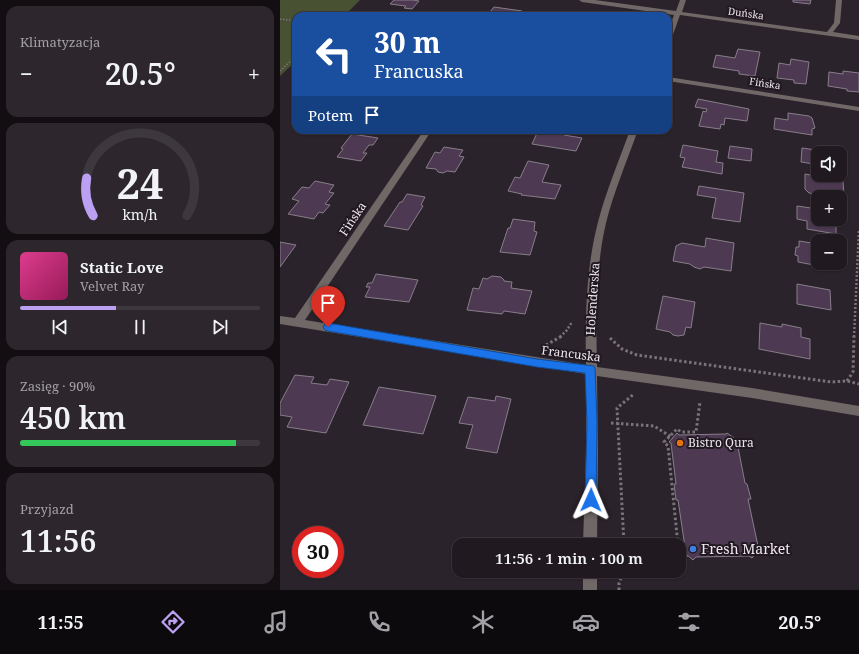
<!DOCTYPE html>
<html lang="pl">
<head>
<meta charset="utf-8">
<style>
	body { margin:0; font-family:"Noto Serif",serif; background:#2d272d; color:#f1f3f6; height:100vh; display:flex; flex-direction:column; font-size:15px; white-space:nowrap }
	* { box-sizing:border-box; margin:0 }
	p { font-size:13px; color:#a2a1a5 }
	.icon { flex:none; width:22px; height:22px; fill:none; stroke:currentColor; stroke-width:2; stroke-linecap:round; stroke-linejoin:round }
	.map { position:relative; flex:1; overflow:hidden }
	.side { display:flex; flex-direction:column; gap:6px; padding:6px; background:#120e12; width:280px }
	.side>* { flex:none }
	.guide { position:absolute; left:12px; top:12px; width:380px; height:122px; border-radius:12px; box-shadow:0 1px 3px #0004,0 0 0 1px #3d383e; background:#1a4fa0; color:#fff; overflow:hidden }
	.fabs { position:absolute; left:531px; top:146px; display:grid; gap:8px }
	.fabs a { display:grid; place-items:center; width:36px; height:36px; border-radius:8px; background:#201a20; box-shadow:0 1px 3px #0004,0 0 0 1px #3d383e; font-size:20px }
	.speed { position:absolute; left:12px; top:526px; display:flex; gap:8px; font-size:20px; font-weight:700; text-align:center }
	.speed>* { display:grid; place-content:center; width:52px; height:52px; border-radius:50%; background:#201a20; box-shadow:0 1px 3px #0004,0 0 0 1px #3d383e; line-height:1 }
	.speed .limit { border:6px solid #d22; background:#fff; color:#111 }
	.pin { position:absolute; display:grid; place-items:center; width:34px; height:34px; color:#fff; margin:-41px -17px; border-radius:50% 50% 50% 0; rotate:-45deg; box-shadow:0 0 4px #0007 }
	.pin .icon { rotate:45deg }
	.me { position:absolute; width:44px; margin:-22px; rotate:1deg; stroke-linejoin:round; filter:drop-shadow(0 0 3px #0008) }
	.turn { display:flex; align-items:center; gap:14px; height:84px; padding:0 16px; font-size:18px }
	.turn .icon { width:52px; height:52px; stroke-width:2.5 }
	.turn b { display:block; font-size:28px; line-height:34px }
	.then { display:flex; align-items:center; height:38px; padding:0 16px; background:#0003; gap:8px; font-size:15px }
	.big { font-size:30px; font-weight:600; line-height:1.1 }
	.side .widget { flex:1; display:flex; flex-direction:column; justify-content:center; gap:6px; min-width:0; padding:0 14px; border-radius:12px; background:#2d272d }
	.side .dial { align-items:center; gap:0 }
	.dial svg { height:104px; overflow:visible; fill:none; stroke:#3d383e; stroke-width:7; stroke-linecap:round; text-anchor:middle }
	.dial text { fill:#f1f3f6; stroke:none }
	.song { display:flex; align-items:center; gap:12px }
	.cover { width:48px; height:48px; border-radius:6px; background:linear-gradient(135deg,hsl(330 70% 55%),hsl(330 70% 35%)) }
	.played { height:4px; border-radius:2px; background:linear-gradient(90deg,#bca0f2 40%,#3d383e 40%) }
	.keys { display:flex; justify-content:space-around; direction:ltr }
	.heat { display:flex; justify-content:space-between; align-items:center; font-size:22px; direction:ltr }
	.charge { height:6px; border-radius:3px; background:linear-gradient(90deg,#34c759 90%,#3d383e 0) }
	.trip { position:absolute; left:172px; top:538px; width:234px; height:40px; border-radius:12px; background:#201a20; box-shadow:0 1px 3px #0004,0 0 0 1px #3d383e; font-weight:600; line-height:40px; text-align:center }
	.tabs { display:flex; height:64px; justify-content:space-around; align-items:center; background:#0d0a0d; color:#a2a1a5 }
	.tabs .icon { width:28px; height:28px }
	.tabs .on { color:#bca0f2 }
	.tabs b { font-size:18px; color:#f1f3f6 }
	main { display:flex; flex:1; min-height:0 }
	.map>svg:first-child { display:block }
	.green { fill:#495133 }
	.building { fill:#4d3a52; stroke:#877e89 }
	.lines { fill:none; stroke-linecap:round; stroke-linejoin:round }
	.path-far2 { stroke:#7a737a; stroke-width:1.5; stroke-dasharray:1.5 1.5; stroke-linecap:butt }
	.path-far1 { stroke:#7a737a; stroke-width:2.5; stroke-dasharray:2 2; stroke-linecap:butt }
	.path { stroke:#7a737a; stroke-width:3; stroke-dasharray:2.5 2.5; stroke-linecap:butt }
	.minor { fill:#6f6866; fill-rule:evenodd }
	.route { fill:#1a73e8; stroke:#114b97 }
	.food-dot { fill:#e8710a; stroke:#211921; stroke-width:1.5 }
	.shop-dot { fill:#3f7fe0; stroke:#211921; stroke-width:1.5 }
	.labels { text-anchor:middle; stroke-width:4; stroke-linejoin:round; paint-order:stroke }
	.far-street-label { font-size:10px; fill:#ede7ed; stroke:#211921 }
	.street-label { font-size:12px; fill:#ede7ed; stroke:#211921 }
	.poi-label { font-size:12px; fill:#ede7ed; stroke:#211921; text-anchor:start }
	.near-poi-label { font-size:14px; fill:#ede7ed; stroke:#211921; text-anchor:start }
</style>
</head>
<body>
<main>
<section class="side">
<div class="widget"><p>Klimatyzacja</p>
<div class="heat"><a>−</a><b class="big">20.5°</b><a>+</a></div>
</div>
<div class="widget dial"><svg viewBox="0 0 100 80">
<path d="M14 69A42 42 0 1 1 86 69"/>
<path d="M14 69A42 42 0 0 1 9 40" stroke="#bca0f2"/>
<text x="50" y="56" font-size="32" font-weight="700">24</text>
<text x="50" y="72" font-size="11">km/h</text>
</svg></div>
<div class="widget">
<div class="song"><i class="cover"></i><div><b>Static Love</b><p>Velvet Ray</p></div></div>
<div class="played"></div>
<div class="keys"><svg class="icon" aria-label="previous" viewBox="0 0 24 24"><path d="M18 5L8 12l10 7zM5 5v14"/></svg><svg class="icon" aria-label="pause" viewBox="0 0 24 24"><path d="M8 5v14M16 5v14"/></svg><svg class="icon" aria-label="next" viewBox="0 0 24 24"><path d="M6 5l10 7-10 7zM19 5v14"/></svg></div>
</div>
<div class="widget"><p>Zasięg · 90%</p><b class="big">450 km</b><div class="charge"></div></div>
<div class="widget"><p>Przyjazd</p><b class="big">11:56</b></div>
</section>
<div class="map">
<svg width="579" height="590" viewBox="0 0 579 590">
	<rect width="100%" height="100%" fill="#2b232b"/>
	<polygon class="green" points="0,0 80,0 64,16 16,16 16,61 0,76"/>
	<g class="building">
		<polygon points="114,0 133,0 139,1 132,9 124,8 126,6 110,4"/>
		<polygon points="513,0 531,0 530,4 513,2"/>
		<polygon points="214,7 242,11 238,16 207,16"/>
		<polygon points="150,12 174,16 144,16 148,15"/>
		<polygon points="458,49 480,52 475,76 459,74 459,71 433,67 436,55 455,58"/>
		<polygon points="511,59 529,62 526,84 514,83 514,80 497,78 499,63 510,65"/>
		<polygon points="563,71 579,73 579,92 567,91 567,89 548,86 549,72 563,74"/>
		<polygon points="418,99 469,109 467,121 445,118 444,125 441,124 440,129 419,126 423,111 426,112 427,109 415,107"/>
		<polygon points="508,113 529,116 532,118 535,128 532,129 532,135 494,129 495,118 508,120"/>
		<polygon points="263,130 286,130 284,135 302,138 296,151 252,144 258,131 262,132"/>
		<polygon points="72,134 98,138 93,145 89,145 83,153 87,153 81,161 57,157 63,149 61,148"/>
		<polygon points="403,145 438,151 436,162 443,163 442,174 402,167 405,158 400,157"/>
		<polygon points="450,146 472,149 471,161 448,158"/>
		<polygon points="164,147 183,150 179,156 184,157 175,172 167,171 163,173 158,172 156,169 146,168 155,152 160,153"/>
		<polygon points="522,148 557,153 538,153 538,166 534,166 534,164 521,162"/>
		<polygon points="248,161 269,165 262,182 281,185 275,199 241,195 242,194 228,191 235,177 240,178"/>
		<polygon points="525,174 563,181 564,195 559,197 536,196 536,194 529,193 525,189"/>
		<polygon points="35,181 54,185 49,192 54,193 45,204 50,205 43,213 39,212 34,219 8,214 19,201 12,199 22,187 29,188"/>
		<polygon points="419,186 464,193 460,222 432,218 436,198 417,195"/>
		<polygon points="127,194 145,197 141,205 143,206 128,230 104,226 120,202 122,202"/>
		<polygon points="517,206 538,209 538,219 558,219 552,219 552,225 556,226 556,234 527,229 527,221 517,219"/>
		<polygon points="233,219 255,222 254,231 257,232 250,255 220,252 228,228 230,228"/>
		<polygon points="426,238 454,243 451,271 424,267 420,269 414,267 410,264 393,261 396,246 402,243 425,247"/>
		<polygon points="519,241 538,244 538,263 550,263 550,268 518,262 518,256 515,255 516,247 519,247"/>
		<polygon points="0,242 16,245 0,267"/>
		<polygon points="96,274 138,280 129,302 85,297 90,287 86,287 88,283 92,283"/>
		<polygon points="212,276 221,277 224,280 224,281 232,282 231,288 252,291 245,314 224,311 222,314 187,310 193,288 199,289 203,278 207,279"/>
		<polygon points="517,284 550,290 551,310 517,304"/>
		<polygon points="383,296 415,302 411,328 406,327 404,335 398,336 393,335 390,332 376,329"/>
		<polygon points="480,323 502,327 502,324 521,328 521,337 530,339 530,359 479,349"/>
		<polygon points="15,375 34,377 31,383 47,385 50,379 69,382 46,433 7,427 12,417 0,415 0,403"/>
		<polygon points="99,387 156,396 143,434 83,425"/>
		<polygon points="216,396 231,399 217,453 186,448 193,425 179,423 188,397 215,401"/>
		<polygon points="397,433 399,435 446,434 447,433 458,441 457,442 465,483 467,484 471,499 468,499 478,546 480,548 472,558 469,556 416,557 413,560 401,550 405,547 398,500 396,500 394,484 396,484 391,443 389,442"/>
	</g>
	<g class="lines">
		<g class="path-far2">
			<polyline points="0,19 16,21"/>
			<polyline points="0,71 16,56"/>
		</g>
		<g class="path-far1">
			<polyline points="280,337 287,330 292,322"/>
			<polyline points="574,337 579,229"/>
		</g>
		<g class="path">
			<polyline points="330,338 342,349 357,355 551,382 567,381 579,384"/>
			<polyline points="266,345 282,336"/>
			<polyline points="567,381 573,372 574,336"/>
			<polyline points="331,423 374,426 393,438"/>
			<polyline points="344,545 337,408 354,394"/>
			<polyline points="398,545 388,446 384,442 397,429 401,432 416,432 420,402"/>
			<polyline points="399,553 400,564"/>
			<polyline points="399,564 407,555"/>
			<polyline points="329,574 342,575 365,571"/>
			<polyline points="339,590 339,583 344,571"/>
		</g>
		<g class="minor">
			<polygon points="299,0 315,0 396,11 400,0 406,0 402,12 547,32 554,23 556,0 562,0 560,23 553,32 579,36 579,40 400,15 391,40 388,42 388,31 394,15 302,2"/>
			<polygon points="388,77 579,107 579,111 388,81"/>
			<path d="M144,130H152L25,320L306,365C305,318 306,268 318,222C326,191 339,161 350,130H358C347,161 334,191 326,223C315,270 316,319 317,367L472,388L579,406V416L472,398L317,376L318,452L317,545H303L306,452V374L0,324V316L15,318Z"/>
			<rect x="303" y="571" width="14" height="19"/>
		</g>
	</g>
	<polygon class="route" points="48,323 257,359 314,366 315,369 317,422 316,500 315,504 311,505 307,504 305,500 307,422 305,373 257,367 48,331 45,330 43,327 45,324"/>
	<circle class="food-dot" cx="400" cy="443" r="4"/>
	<circle class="shop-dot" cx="413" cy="549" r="4"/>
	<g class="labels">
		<g class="far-street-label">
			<text transform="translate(466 13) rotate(8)" y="4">Duńska</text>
			<text transform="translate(485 83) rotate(9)" y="4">Fińska</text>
		</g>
		<g class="street-label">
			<text transform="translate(73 219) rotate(-56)" y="4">Fińska</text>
			<text transform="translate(313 299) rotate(-86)" y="4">Holenderska</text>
			<text transform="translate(291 354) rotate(7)" y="4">Francuska</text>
		</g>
		<g class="poi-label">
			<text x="408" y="447">Bistro Qura</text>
		</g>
		<g class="near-poi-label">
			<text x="421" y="554">Fresh Market</text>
		</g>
	</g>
</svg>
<div class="fabs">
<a><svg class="icon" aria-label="sound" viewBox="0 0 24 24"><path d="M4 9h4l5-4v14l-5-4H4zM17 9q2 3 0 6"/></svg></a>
<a>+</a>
<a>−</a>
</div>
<div class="speed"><div class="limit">30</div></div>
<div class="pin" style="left:48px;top:327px;background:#d93025"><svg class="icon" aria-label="arrive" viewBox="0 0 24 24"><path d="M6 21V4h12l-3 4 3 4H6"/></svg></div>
<svg class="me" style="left:311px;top:500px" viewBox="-20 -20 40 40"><path d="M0-17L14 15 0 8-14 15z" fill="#1a73e8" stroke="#fff" stroke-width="4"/></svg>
<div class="trip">11:56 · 1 min · 100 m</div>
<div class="guide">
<div class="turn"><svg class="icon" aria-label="left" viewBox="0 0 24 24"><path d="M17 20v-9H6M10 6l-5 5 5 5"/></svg><div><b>30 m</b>Francuska</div></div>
<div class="then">Potem<svg class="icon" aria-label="arrive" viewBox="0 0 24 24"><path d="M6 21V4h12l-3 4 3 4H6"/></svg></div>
</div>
</div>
</main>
<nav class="tabs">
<b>11:55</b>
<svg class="icon on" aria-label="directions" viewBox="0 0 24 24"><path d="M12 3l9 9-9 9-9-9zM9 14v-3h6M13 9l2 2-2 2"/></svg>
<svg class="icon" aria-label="music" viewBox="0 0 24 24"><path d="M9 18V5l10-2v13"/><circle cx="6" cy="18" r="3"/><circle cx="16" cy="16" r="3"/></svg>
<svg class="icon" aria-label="phone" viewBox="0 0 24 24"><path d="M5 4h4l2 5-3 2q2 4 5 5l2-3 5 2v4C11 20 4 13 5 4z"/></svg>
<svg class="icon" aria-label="climate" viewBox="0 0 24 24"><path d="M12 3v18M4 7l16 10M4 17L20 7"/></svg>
<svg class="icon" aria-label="car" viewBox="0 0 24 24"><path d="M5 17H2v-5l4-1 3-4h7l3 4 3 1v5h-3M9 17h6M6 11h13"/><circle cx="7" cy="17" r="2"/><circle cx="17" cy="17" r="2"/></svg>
<svg class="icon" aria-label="filters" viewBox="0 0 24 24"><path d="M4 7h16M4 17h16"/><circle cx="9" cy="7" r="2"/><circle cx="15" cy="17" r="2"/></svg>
<b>20.5°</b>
</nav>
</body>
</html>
